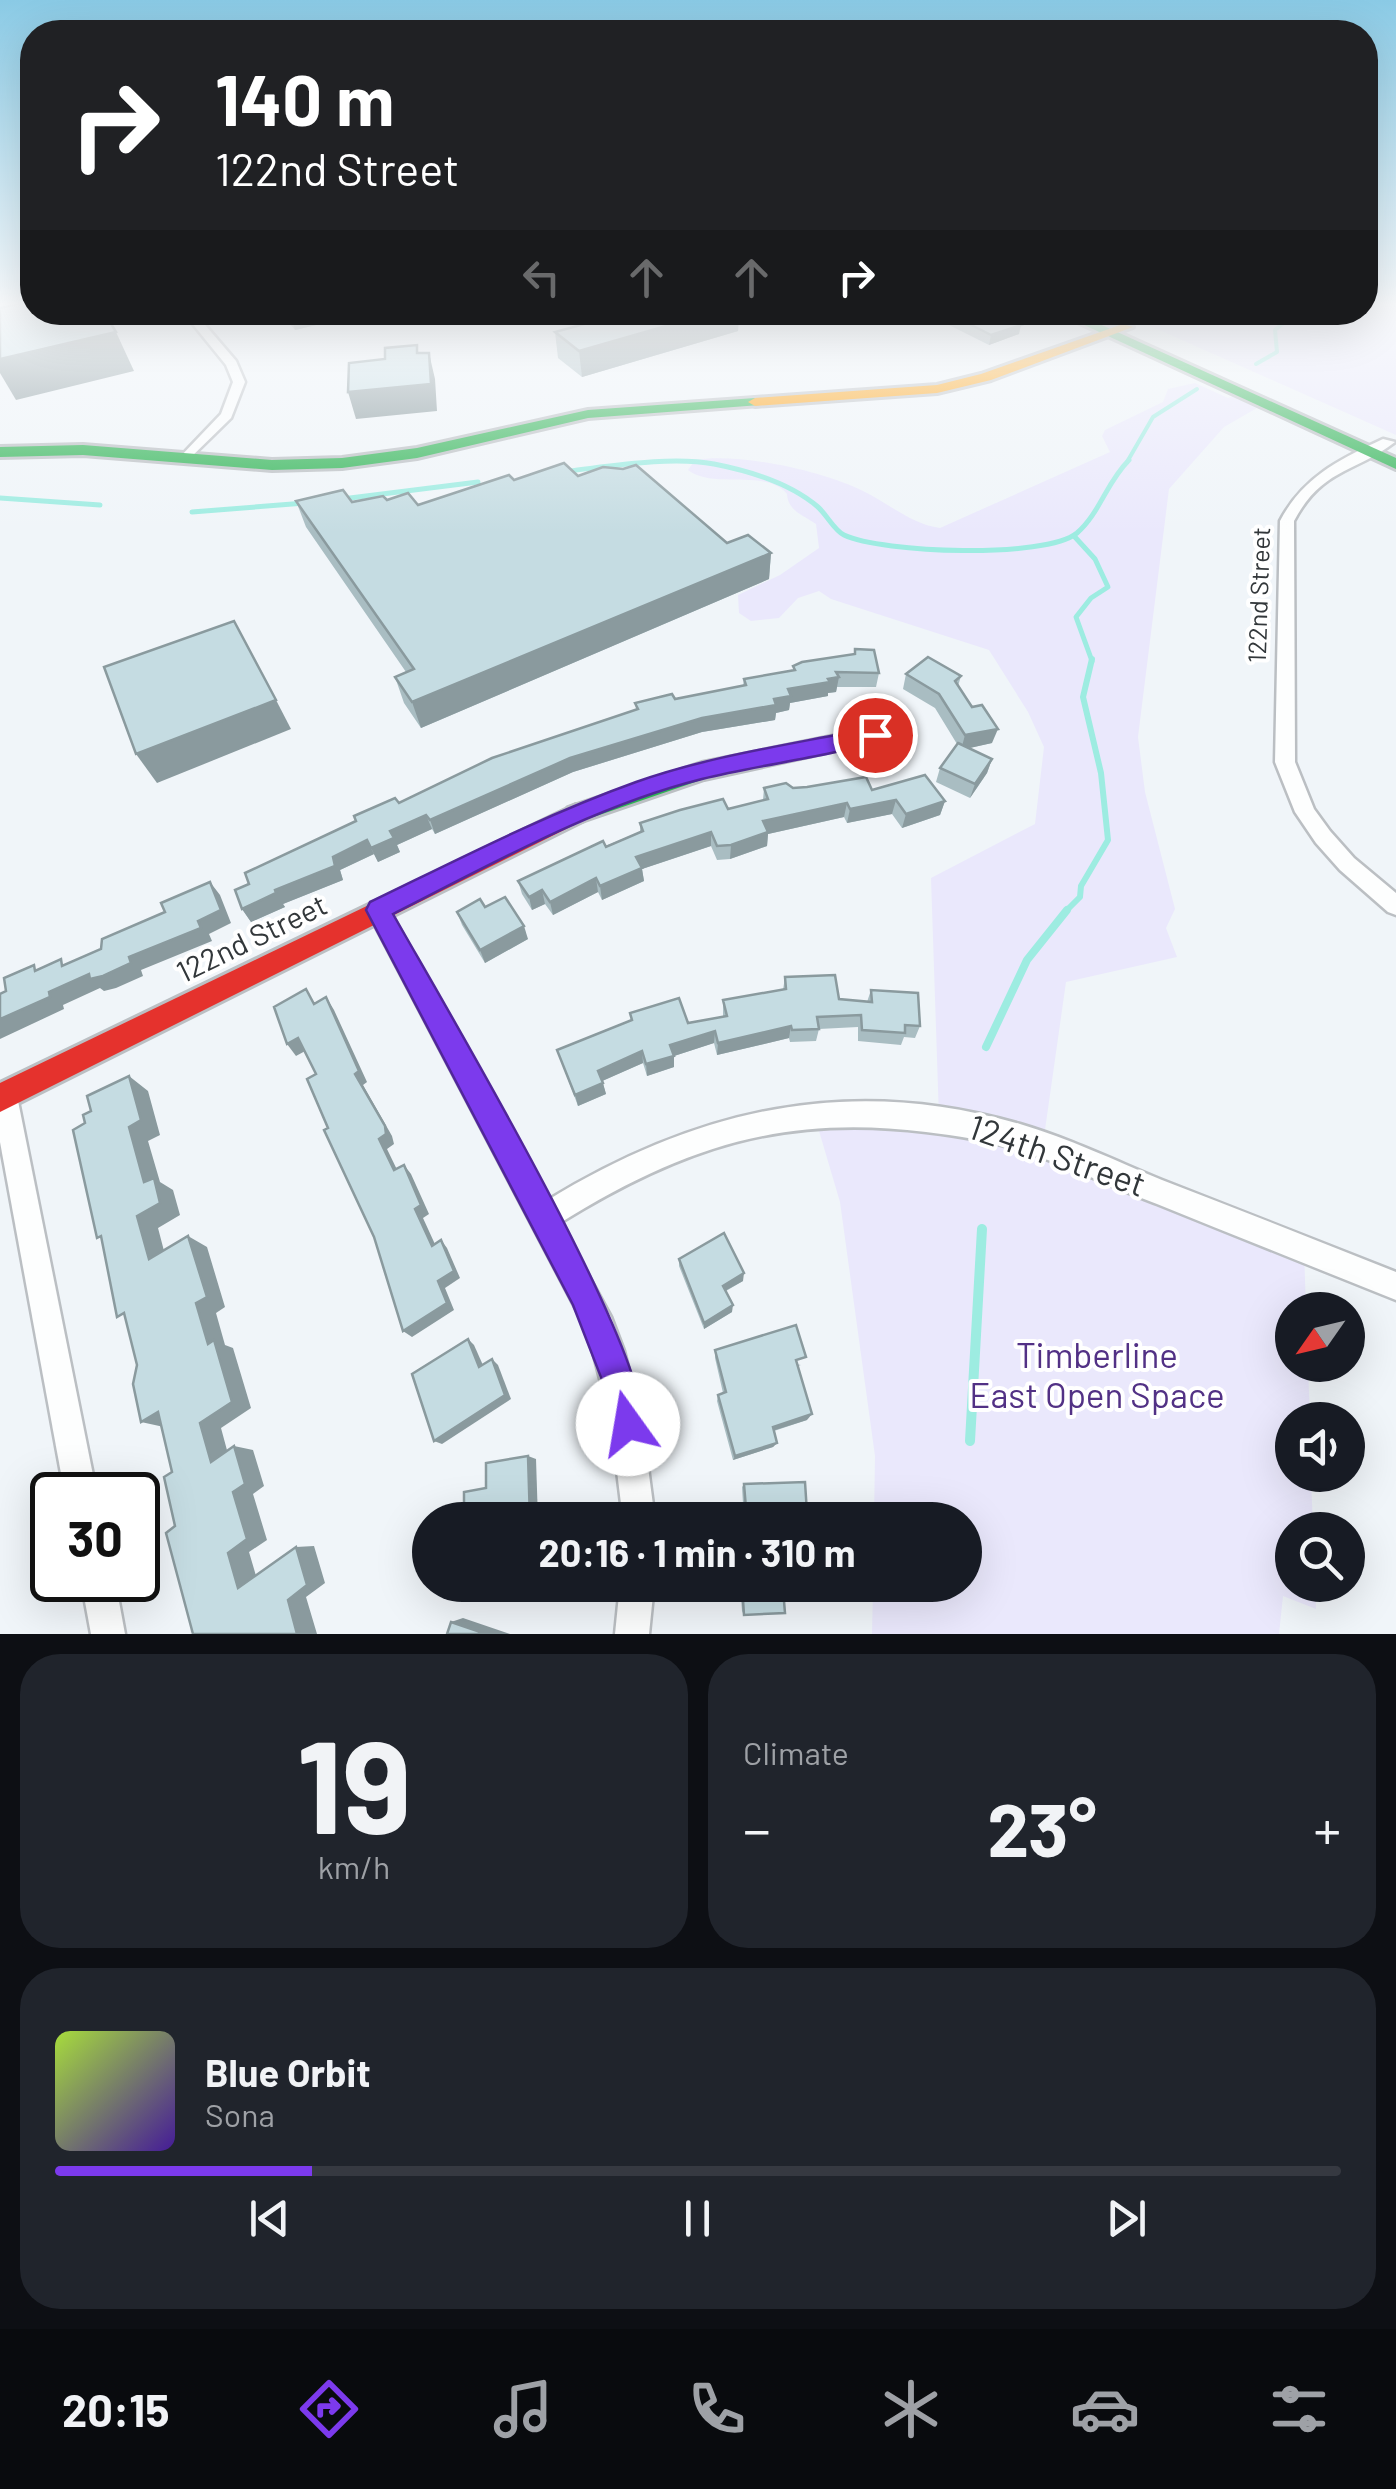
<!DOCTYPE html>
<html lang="en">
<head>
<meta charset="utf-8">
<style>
	body { margin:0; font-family:Barlow,sans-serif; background:#20242c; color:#f1f3f6; height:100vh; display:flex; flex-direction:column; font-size:38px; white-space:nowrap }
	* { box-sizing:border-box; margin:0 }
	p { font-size:32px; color:#9ea1a6 }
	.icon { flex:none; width:55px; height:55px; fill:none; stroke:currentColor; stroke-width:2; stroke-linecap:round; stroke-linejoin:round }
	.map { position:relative; height:1634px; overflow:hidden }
	.sheet { display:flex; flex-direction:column; gap:20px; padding:20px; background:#0d0f14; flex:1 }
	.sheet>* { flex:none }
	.top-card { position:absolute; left:20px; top:20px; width:1358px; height:305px; border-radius:40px; box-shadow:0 10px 40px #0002; background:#202124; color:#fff; overflow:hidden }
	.needle { width:65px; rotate:236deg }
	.fabs { position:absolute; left:1275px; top:1292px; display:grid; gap:20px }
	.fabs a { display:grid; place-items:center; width:90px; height:90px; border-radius:50%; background:#171b24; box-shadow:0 10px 40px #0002; font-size:50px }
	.speed { position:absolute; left:30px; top:1472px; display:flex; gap:20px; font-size:50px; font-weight:700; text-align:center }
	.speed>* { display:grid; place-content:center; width:130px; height:130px; border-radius:50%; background:#171b24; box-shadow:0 10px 40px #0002; line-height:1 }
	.speed .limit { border:5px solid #111; border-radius:15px; background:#fff; color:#111 }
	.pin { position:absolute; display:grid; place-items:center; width:85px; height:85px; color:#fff; margin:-42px; border:5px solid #fff; border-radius:50%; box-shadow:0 2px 10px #0007 }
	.me { position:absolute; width:110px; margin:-55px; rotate:347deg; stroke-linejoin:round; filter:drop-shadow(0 0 8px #0008) }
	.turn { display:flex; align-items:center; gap:35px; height:210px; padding:0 30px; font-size:45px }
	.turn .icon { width:130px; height:130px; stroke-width:2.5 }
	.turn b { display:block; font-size:70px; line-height:85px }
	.lanes { display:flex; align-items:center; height:95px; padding:0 30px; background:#0003; justify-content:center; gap:50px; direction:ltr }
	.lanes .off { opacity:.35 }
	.big { font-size:75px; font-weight:700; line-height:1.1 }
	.sheet .card { flex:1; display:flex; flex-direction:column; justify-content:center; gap:15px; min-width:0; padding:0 35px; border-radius:40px; background:#20242c }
	.sheet .dial { align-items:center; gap:0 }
	.dial b { font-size:130px; line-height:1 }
	.song { display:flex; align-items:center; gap:30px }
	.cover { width:120px; height:120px; border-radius:15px; background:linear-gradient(135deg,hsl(80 70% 55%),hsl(260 70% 35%)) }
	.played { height:10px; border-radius:5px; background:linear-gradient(90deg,#7c3aed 20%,#363941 20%) }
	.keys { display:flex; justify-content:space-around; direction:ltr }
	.heat { display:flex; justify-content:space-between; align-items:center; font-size:55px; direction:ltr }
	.sheet .tiles { flex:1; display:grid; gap:20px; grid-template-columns:1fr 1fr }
	.card:last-child { grid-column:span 2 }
	.trip { position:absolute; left:412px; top:1502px; width:570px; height:100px; border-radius:50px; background:#171b24; box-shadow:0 10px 40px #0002; font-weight:700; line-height:100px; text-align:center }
	.tabs { display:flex; height:160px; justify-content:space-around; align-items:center; background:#090b0e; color:#9ea1a6 }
	.tabs .icon { width:70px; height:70px }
	.tabs .current { color:#7c3aed }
	.tabs b { font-size:45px; color:#f1f3f6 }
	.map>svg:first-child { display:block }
	.green { fill:#eae8fc }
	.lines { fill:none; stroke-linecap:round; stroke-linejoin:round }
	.stream-far4 { stroke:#9dece1; stroke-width:4 }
	.stream-far3 { stroke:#9dece1; stroke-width:5 }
	.stream-far2 { stroke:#9dece1; stroke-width:6 }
	.stream-far1 { stroke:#9dece1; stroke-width:8 }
	.stream { stroke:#9dece1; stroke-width:10 }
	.street-casing { stroke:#bbbfc3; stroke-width:5 }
	.fast-casing { stroke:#bbbfc3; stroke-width:6 }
	.slow-casing { stroke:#bbbfc3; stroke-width:6 }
	.jam-casing { stroke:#bbbfc3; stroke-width:6 }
	.street { fill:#fdfefe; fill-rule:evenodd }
	.fast { fill:#30b455; fill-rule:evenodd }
	.slow { fill:#ff9f0a; fill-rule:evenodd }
	.jam { fill:#e5322d; fill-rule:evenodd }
	.wall { fill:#a9bdc2 }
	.shaded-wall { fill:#8a9a9e }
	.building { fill:#c5dce2; stroke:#8a9a9e; stroke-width:2.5 }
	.route { fill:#7c3aed; stroke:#51269a; stroke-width:2.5 }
	.labels { text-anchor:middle; stroke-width:8; stroke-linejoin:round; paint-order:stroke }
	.far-street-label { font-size:25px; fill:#32373a; stroke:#fff }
	.street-label { font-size:30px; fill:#32373a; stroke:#fff }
	.near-street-label { font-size:35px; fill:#32373a; stroke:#fff }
	.near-park-label { font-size:35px; fill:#523185; stroke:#fff }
</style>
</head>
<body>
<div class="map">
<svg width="1396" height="1634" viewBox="0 0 1396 1634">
	<rect width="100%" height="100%" fill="#f0f5f9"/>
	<g class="green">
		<polygon points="1365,304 1396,304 1396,435 1121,313 1365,312"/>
		<path d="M1195,383L1228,398L1240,393L1264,404L1224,427L1169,489L1138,737L1145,792L1175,909L1166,928L1177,957L1066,982L1043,1144L1304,1249L1306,1310H1292V1365H1308L1310,1420H1292V1475H1311L1313,1530H1292V1585H1315L1316,1609L1283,1596L1279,1634H872L873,1585H965V1520H874L875,1456L840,1202L814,1114L939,1118L931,878L1035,824L1044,747L1028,712L989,650L831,599L819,591L798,598L779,618L751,621L739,613L738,595L780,575L819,548L816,524C803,515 788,511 787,494C766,468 714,490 688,470L695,460C738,452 823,471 863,491C888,503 911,524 940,528L1110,452L1102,436L1105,430L1163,402L1168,389Z"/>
	</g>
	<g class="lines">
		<g class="stream-far4">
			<polyline points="1256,364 1277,352 1275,330 1286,321 1319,322 1326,312"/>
			<polyline points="1127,462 1153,417 1197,389"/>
		</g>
		<g class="stream-far3">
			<path d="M569,471C612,466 671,456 714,464C750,471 790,483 818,507C827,515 834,530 844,535C882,553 1045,559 1077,533C1100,513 1106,483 1129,460"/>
			<polyline points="0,498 100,505"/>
			<polyline points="342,499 478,482"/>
			<polyline points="192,512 305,503"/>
			<polyline points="1074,536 1095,559 1108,587 1091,598 1076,617 1092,661"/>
		</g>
		<polyline class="stream-far2" points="1064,913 1080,897 1081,886 1108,840 1101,773 1083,697 1092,659"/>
		<polyline class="stream-far1" points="986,1047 1027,960 1067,910"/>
		<polyline class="stream" points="970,1441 982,1229"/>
		<g class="street-casing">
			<g id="street">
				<polygon points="183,312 194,312 236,361 245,382 231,418 186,462 179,458 221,414 233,382 226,365"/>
				<path d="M1383,439L1395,442C1355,473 1322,468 1294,521L1295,762L1314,809L1330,831L1354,858L1396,893V915L1388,912L1340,870L1316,843L1295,812L1275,762L1280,521C1303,477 1340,459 1383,439Z"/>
				<path d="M378,901L386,904L548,1200C697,1109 849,1074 1020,1124C1068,1138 1116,1161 1162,1180C1240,1210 1318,1241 1396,1272V1300C1316,1268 1236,1236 1157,1204C1112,1187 1068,1166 1023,1151C992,1141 958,1136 926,1132C782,1114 681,1148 560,1223L611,1317L624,1351L642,1422L655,1520H623L611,1422L588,1332L367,910L370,904Z"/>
				<polygon points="4,1084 13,1087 17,1096 97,1495 65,1495 0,1142 0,1085"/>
				<polygon points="81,1580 115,1580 125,1634 91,1634"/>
				<polygon points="620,1585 654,1585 649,1634 615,1634"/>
			</g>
		</g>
		<g class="fast-casing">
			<g id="fast">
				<polygon points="1056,312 1073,312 1396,458 1396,469"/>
				<polygon points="755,398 762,402 760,405 588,418 417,458 342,468 272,470 83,455 0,457 0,447 83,445 272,460 342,458 417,448 588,410"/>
				<polygon points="875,728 885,735 882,740 704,779 576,823 568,820 565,814 568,808 702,763"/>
			</g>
		</g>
		<g class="slow-casing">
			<polygon id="slow" points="1123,324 1133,327 991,380 937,393 755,406 748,402 755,398 937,385 981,374"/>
		</g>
		<g class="jam-casing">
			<polygon id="jam" points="576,805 584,808 587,814 584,820 0,1112 0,1083"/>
		</g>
		<use href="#street" class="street"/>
		<use href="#fast" class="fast"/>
		<use href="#slow" class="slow"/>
		<use href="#jam" class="jam"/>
	</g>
	<g class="wall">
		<polygon points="280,312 335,312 314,317 316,325 295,330"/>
		<polygon points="628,312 739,312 738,331 582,377 558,358 555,332"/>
		<polygon points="775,312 831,312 795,324"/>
		<polygon points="938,312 996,312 1019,334 989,345 937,319"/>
		<polygon points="578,476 727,543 771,553 769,579 421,728 404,703 395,677 406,672 306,527 296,501 352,502 387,500 418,505 514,480"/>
		<polygon points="855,649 879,673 876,687 837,687 836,692 828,693 828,696 790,703 789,710 776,713 775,720 702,732 573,772 435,834 432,829 397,845 400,852 378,862 374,854 340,870 343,880 283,904 285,907 251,922 242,909 249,884 399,803 636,709 635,703 675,699 743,686 744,679 793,671 793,666 854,654"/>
		<polygon points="906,674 961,676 958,686 992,743 969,748 992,759 987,773 970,798 936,782 940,768 957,744 935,708 903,689"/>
		<polygon points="764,788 872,790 945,801 940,815 902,828 892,814 847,823 844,817 768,834 767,846 730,859 717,860 711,846 642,869 644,881 602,900 598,892 553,915 545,904 532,910 522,894 518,881 640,832 640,823 728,809 763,800"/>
		<polygon points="485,907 528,939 485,963 462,925 457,912"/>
		<polygon points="785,977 839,999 867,1002 871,990 920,1026 915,1038 904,1037 901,1045 858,1041 858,1027 819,1029 816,1041 790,1042 789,1038 717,1055 714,1043 674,1056 674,1067 647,1076 643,1063 602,1081 606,1094 578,1106 557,1050 631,1021 630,1013 688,1023 723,1017 723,1000 783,990"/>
		<polygon points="679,1259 743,1281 726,1291 732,1312 704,1329 679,1266"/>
		<polygon points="715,1350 801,1365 798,1366 807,1420 774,1431 777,1443 773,1447 733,1460 717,1401 718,1395 723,1393 715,1358"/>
		<polygon points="744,1484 807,1513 830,1520 744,1520 742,1487"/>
		<polygon points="740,1585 814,1585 783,1589 744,1615 742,1611"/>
	</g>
	<g class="shaded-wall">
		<polygon points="290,312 335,312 314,317 316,325 295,330"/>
		<polygon points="715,312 739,312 738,331 582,377 579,351"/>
		<polygon points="795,312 831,312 795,324"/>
		<polygon points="1021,325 1019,334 989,345 991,335"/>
		<polygon points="116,332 134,371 16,400 0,373 0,359"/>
		<polygon points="429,353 435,379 437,411 356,419 348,392"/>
		<polygon points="771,553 769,579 421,728 412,702"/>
		<polygon points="839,677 836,692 828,693 828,696 790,703 789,710 776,713 775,720 702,732 573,772 435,834 430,820 570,758 702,718 774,699 788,689"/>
		<polygon points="276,700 291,729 157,783 136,754"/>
		<polygon points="998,729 992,743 961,750 965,735"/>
		<polygon points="992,759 987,773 970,798 975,784"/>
		<polygon points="896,800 892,814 847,823 850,809"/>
		<polygon points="945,801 940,815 902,828 906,814"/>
		<polygon points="847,803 844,817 768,834 767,846 730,859 731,845 763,821"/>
		<polygon points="426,815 432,829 397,845 400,852 378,862 371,848 390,831"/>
		<polygon points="711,832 711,846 642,869 644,881 602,900 600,886 636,857"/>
		<polygon points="367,840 374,854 340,870 343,880 283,904 285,907 251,922 242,909 333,857"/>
		<polygon points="596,878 598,892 553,915 550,902"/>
		<polygon points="210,882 220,895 231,923 209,934 212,941 141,970 143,976 116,988 104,991 100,988 63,1005 64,1009 0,1039 0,1019 49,992 129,957 198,921"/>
		<polygon points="542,890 545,904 532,910 529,897"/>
		<polygon points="524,926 528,939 485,963 480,950"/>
		<polygon points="326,997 334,1010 367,1082 363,1085 392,1136 394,1144 387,1149 402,1180 394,1170 379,1139"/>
		<polygon points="791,1026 789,1038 717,1055 718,1043"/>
		<polygon points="715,1031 714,1043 671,1057 670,1045"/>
		<polygon points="298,1038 307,1050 296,1056 287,1044"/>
		<polygon points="642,1051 643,1063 600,1082 598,1071"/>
		<polygon points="674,1056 674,1067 647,1076 646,1064"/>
		<polygon points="129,1076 148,1091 160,1135 148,1141 160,1182 173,1190 180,1215 158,1228 169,1270 149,1259 137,1216 144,1182 129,1127"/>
		<polygon points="603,1083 606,1094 578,1106 575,1095"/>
		<polygon points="404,1165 411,1174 429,1214 423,1218 439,1253 432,1246 415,1209"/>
		<polygon points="188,1236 207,1247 225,1307 216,1313 225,1345 233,1348 251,1408 221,1428 231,1465 211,1462 200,1423 208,1344 196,1303"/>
		<polygon points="441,1240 447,1248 460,1278 445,1288 454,1310 412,1337 403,1331"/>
		<polygon points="744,1273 743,1281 723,1292 723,1286"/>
		<polygon points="733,1305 732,1312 704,1329 704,1323"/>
		<polygon points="468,1339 474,1345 486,1372 479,1367"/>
		<polygon points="492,1359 498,1365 511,1399 442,1444 434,1441"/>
		<polygon points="158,1412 164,1427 141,1422"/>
		<polygon points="812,1414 807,1420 769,1432 773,1427"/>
		<polygon points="777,1443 773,1447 733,1460 735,1456"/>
		<polygon points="234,1446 253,1450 264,1486 253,1494 267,1540 249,1552 259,1586 238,1588 228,1553 233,1492"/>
		<polygon points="528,1456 536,1459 538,1520 530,1520"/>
		<polygon points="314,1546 325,1583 306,1597 317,1634 297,1634 288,1600 296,1547"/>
		<polygon points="463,1618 510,1634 486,1634 451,1622"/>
	</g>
	<g class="building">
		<polygon points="17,304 32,304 32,312 104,312 116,332 0,359 0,308"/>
		<polygon points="628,312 715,312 579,351 555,332"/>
		<polygon points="946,312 996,312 1021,325 991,335"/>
		<polygon points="417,345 417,353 429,353 431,384 348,392 349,363 385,359 385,348"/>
		<polygon points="564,463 578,476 603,467 623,469 636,465 727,543 748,535 771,553 412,702 395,677 414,669 296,501 343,490 352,502 383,496 387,500 408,493 418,505 509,475 514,480"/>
		<polygon points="234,621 276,700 136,754 104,667"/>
		<polygon points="855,649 874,650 879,673 836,672 839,677 828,679 830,682 788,689 791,696 774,699 776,705 702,718 570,758 430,820 426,815 390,831 394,838 371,848 367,840 333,857 335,866 275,890 276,893 242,909 235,890 249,884 245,873 356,821 354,816 395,798 399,803 492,758 638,709 635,703 672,694 675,699 746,685 744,679 795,670 793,666 802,662 855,654"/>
		<polygon points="928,657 961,676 955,681 972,707 982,705 998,729 965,735 939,694 906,674"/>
		<polygon points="958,743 992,759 975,784 940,768"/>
		<polygon points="925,775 945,801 906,814 896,800 850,809 847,803 763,821 768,832 731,845 717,846 711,832 636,857 642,868 600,886 596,878 550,902 542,890 529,897 518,881 603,841 606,847 643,831 640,823 680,810 723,799 728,809 768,799 764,788 786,783 793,788 807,787 866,777 872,790"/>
		<polygon points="210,882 221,910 198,921 201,928 129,957 131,963 103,976 90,979 89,974 49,992 50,997 0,1019 0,994 6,991 4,978 34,965 35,971 61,959 62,966 101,949 102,939 165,912 161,903"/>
		<polygon points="505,897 524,926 480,950 457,912 480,899 485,907"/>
		<polygon points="835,975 839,999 872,1002 871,990 918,993 920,1026 905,1025 905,1033 862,1030 861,1015 817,1017 819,1029 792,1030 791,1026 718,1043 715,1031 670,1045 674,1056 646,1064 642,1051 598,1071 603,1083 575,1095 557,1050 632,1020 630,1013 679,998 688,1023 727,1016 723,1000 786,989 785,977"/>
		<polygon points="306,989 314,1004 326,997 359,1071 355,1074 385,1126 386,1134 379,1139 394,1170 404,1165 421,1205 415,1209 432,1246 441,1240 454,1271 438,1281 447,1303 403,1331 374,1237 324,1130 328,1128 307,1079 316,1074 298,1038 287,1044 274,1007"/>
		<polygon points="129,1076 141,1120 129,1127 144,1182 154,1178 160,1203 137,1216 149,1259 188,1236 207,1297 196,1303 208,1344 214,1340 232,1402 200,1423 211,1462 234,1446 245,1484 233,1492 247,1539 228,1553 238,1588 296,1547 307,1585 288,1600 297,1634 193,1634 166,1533 175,1526 164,1477 172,1472 158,1412 141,1422 133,1384 137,1365 124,1313 117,1317 101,1236 97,1238 73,1130 85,1123 83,1115 91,1111 87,1096"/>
		<polygon points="724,1233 744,1273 723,1286 733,1305 704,1323 679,1259"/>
		<polygon points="796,1325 806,1357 796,1360 812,1414 773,1427 777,1443 735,1456 718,1395 726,1392 715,1350"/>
		<polygon points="468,1339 479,1367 492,1359 505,1395 434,1441 412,1374"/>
		<polygon points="528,1456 530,1520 464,1520 464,1492 486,1488 486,1463"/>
		<polygon points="805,1482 807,1513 830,1512 830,1520 747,1520 744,1484"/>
		<polygon points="742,1585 814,1585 814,1587 783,1589 785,1613 744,1615"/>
		<polygon points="451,1622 486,1634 447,1634"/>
	</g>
	<linearGradient id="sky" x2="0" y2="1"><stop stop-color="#8acae5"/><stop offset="0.57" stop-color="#f8fafc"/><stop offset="1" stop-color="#f8fafc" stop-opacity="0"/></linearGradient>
	<rect width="1396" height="533" fill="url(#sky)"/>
	<path class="route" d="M875,727L882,730L886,735L882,740C824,758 762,764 702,779C594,806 492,864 393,914C436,991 666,1375 641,1436L628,1442L616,1436L604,1385L573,1305L366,910L370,902C457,860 544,815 636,782C712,755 795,744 875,727Z"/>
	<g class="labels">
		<g class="far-street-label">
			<text transform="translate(1259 595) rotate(-88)" y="9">122nd Street</text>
		</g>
		<g class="street-label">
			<text transform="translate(252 939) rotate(-26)" y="10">122nd Street</text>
		</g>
		<g class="near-street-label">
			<text transform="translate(1057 1156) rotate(19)" y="12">124th Street</text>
		</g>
		<g class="near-park-label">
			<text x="1097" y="1368">Timberline<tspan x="1097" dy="40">East Open Space</tspan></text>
		</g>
	</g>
</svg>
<div class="fabs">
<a><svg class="needle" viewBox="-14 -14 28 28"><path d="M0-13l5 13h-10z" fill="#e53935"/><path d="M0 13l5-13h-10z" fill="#9ea1a6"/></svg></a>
<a><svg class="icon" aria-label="sound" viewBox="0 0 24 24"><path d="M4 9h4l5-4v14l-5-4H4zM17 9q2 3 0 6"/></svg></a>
<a><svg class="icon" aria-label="search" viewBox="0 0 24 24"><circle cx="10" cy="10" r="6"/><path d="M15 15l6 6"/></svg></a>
</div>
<div class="speed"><div class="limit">30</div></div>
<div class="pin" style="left:875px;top:735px;background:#d93025"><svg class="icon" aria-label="arrive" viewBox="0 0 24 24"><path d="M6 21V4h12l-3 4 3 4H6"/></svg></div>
<svg class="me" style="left:628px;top:1424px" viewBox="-20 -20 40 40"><circle r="19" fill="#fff"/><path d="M0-13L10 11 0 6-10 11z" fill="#7c3aed"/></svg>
<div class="trip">20:16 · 1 min · 310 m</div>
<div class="top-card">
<div class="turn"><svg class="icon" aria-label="right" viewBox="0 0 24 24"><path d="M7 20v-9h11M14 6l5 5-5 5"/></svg><div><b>140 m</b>122nd Street</div></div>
<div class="lanes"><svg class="icon off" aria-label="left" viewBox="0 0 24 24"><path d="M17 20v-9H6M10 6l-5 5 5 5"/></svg><svg class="icon off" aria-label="ahead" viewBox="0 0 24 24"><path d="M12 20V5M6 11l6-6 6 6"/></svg><svg class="icon off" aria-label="ahead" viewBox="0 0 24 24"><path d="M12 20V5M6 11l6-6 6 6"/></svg><svg class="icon" aria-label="right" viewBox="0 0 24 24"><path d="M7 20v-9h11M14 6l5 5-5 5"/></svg></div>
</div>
</div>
<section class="sheet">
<div class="tiles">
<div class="card dial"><b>19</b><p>km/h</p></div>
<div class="card"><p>Climate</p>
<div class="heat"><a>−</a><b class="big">23°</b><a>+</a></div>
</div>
<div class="card">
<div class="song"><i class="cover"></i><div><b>Blue Orbit</b><p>Sona</p></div></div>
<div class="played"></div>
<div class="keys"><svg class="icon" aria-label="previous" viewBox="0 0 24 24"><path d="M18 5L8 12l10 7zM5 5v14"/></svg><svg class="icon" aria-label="pause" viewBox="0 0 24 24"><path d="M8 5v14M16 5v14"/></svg><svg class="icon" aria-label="next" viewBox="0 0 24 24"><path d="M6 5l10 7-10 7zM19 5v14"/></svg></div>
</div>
</div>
</section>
<nav class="tabs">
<b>20:15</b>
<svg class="icon current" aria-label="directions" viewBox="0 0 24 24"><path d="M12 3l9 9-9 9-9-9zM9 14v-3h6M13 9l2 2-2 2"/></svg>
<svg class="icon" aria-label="music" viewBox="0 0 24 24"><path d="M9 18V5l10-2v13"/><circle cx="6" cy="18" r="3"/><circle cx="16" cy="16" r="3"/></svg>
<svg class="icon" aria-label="phone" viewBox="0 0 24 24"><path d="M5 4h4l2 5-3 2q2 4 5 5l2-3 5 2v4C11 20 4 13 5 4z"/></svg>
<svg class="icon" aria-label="climate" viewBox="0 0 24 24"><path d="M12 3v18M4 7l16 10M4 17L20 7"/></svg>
<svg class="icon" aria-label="car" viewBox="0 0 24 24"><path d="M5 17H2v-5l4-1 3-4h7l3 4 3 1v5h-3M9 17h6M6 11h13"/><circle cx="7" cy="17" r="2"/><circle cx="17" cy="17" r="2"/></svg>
<svg class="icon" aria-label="filters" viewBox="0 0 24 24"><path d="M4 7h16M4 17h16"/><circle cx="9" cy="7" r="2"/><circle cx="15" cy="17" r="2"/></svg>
</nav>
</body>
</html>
